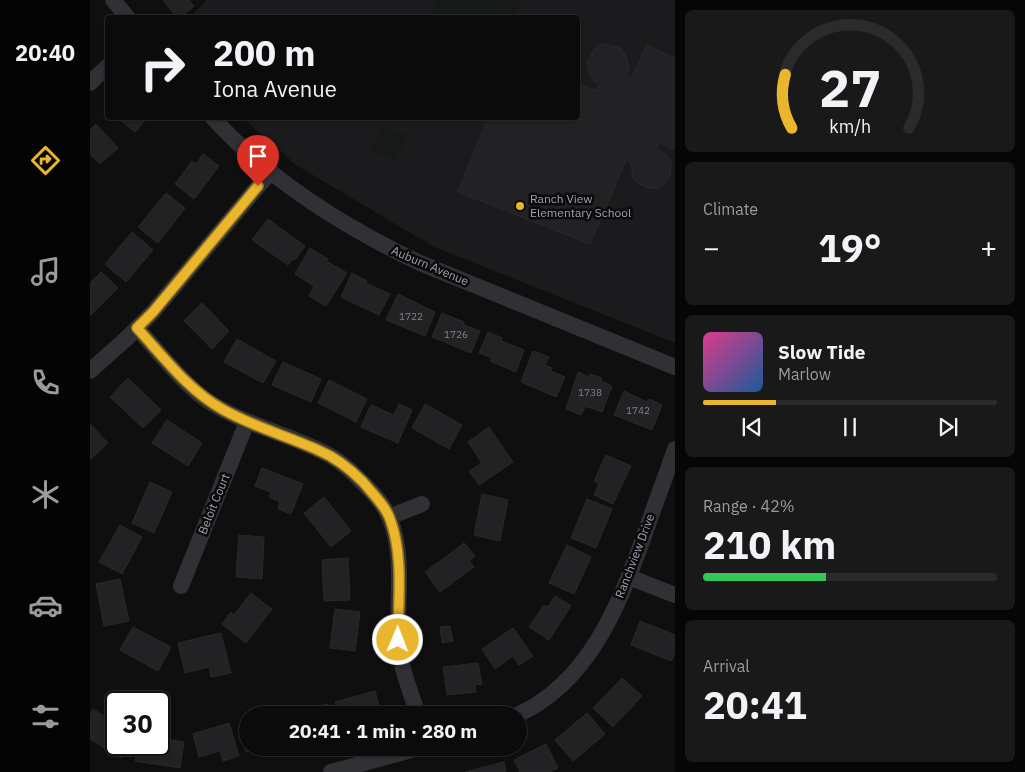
<!DOCTYPE html>
<html lang="en">
<head>
<meta charset="utf-8">
<style>
	body { margin:0; font-family:"IBM Plex Sans",sans-serif; background:#19191a; color:#f1f3f6; height:100vh; display:flex; flex-direction:column; font-size:19px; white-space:nowrap }
	* { box-sizing:border-box; margin:0 }
	p { font-size:16px; color:#9a9b9d }
	.icon { flex:none; width:28px; height:28px; fill:none; stroke:currentColor; stroke-width:2; stroke-linecap:round; stroke-linejoin:round }
	.map { position:relative; flex:1; overflow:hidden }
	.drawer { display:flex; flex-direction:column; gap:10px; padding:10px; background:#060607; width:350px }
	.drawer>* { flex:none }
	.top-card { position:absolute; left:15px; top:15px; width:475px; height:105px; border-radius:5px; box-shadow:0 1px 4px #0004,0 0 0 1px #2b2b2d; background:#0b0b0c; color:#f1f3f6; overflow:hidden }
	.speed { position:absolute; left:15px; top:691px; display:flex; gap:10px; font-size:25px; font-weight:700; text-align:center }
	.speed>* { display:grid; place-content:center; width:65px; height:65px; border-radius:50%; background:#0b0b0c; box-shadow:0 1px 4px #0004,0 0 0 1px #2b2b2d; line-height:1 }
	.speed .limit { border:2px solid #111; border-radius:8px; background:#fff; color:#111 }
	.pin { position:absolute; display:grid; place-items:center; width:42px; height:42px; color:#fff; margin:-51px -21px; border-radius:50% 50% 50% 0; rotate:-45deg; box-shadow:0 0 5px #0007 }
	.pin .icon { rotate:45deg }
	.me { position:absolute; width:55px; margin:-28px; rotate:1deg; stroke-linejoin:round; filter:drop-shadow(0 0 4px #0008) }
	.turn { display:flex; align-items:center; gap:18px; height:105px; padding:0 25px; font-size:22px }
	.turn .icon { width:65px; height:65px; stroke-width:2.5 }
	.turn b { display:block; font-size:35px; line-height:42px }
	.big { font-size:38px; font-weight:700; line-height:1.1 }
	.drawer .tile { flex:1; display:flex; flex-direction:column; justify-content:center; gap:8px; min-width:0; padding:0 18px; border-radius:8px; background:#19191a }
	.drawer .dial { align-items:center; gap:0 }
	.dial svg { height:130px; overflow:visible; fill:none; stroke:#2b2b2d; stroke-width:7; stroke-linecap:round; text-anchor:middle }
	.dial text { fill:#f1f3f6; stroke:none }
	.song { display:flex; align-items:center; gap:15px }
	.cover { width:60px; height:60px; border-radius:8px; background:linear-gradient(135deg,hsl(330 70% 55%),hsl(210 70% 35%)) }
	.played { height:5px; border-radius:2px; background:linear-gradient(90deg,#eab62d 25%,#2b2b2d 25%) }
	.keys { display:flex; justify-content:space-around; direction:ltr }
	.heat { display:flex; justify-content:space-between; align-items:center; font-size:28px; direction:ltr }
	.charge { height:8px; border-radius:4px; background:linear-gradient(90deg,#34c759 42%,#2b2b2d 0) }
	.trip { position:absolute; left:149px; top:706px; width:288px; height:50px; border-radius:25px; background:#0b0b0c; box-shadow:0 1px 4px #0004,0 0 0 1px #2b2b2d; font-weight:700; line-height:50px; text-align:center }
	main { display:flex; flex:1; min-height:0 }
	.tab-bar { display:flex; flex-direction:column; width:90px; justify-content:space-around; align-items:center; background:#040405; color:#9a9b9d }
	.tab-bar .icon { width:35px; height:35px }
	.tab-bar .on { color:#eab62d }
	.tab-bar b { font-size:22px; color:#f1f3f6 }
	.map>svg:first-child { display:block }
	.built { fill:#1b1b1d }
	.green { fill:#151a17 }
	.building { fill:#222224; stroke:#29292c }
	.lines { fill:none; stroke-linecap:round; stroke-linejoin:round }
	.minor { stroke:#303135; stroke-width:16 }
	.route-casing { stroke:#98761d; stroke-width:12 }
	.route { stroke:#eab62d; stroke-width:9 }
	.poi-dot { fill:#eab62d; stroke:#0a0a0b; stroke-width:2 }
	.labels { text-anchor:middle; stroke-width:5; stroke-linejoin:round; paint-order:stroke }
	.number-label { font-size:10px; fill:#80838d }
	.poi-label { font-size:12px; fill:#a0a4b1; stroke:#0a0a0b; text-anchor:start }
	.street-label { font-size:12px; fill:#a0a4b1; stroke:#0a0a0b }
</style>
</head>
<body>
<main>
<nav class="tab-bar">
<b>20:40</b>
<svg class="icon on" aria-label="directions" viewBox="0 0 24 24"><path d="M12 3l9 9-9 9-9-9zM9 14v-3h6M13 9l2 2-2 2"/></svg>
<svg class="icon" aria-label="music" viewBox="0 0 24 24"><path d="M9 18V5l10-2v13"/><circle cx="6" cy="18" r="3"/><circle cx="16" cy="16" r="3"/></svg>
<svg class="icon" aria-label="phone" viewBox="0 0 24 24"><path d="M5 4h4l2 5-3 2q2 4 5 5l2-3 5 2v4C11 20 4 13 5 4z"/></svg>
<svg class="icon" aria-label="climate" viewBox="0 0 24 24"><path d="M12 3v18M4 7l16 10M4 17L20 7"/></svg>
<svg class="icon" aria-label="car" viewBox="0 0 24 24"><path d="M5 17H2v-5l4-1 3-4h7l3 4 3 1v5h-3M9 17h6M6 11h13"/><circle cx="7" cy="17" r="2"/><circle cx="17" cy="17" r="2"/></svg>
<svg class="icon" aria-label="filters" viewBox="0 0 24 24"><path d="M4 7h16M4 17h16"/><circle cx="9" cy="7" r="2"/><circle cx="15" cy="17" r="2"/></svg>
</nav>
<div class="map">
<svg width="585" height="772" viewBox="0 0 585 772">
	<rect width="100%" height="100%" fill="#0f0f10"/>
	<polygon class="built" points="117,0 585,0 585,343 344,247 206,165 153,118 488,118 488,18 99,18"/>
	<g class="green">
		<polygon points="349,0 431,0 432,1 425,17 341,17"/>
		<polygon points="292,124 317,135 306,161 281,150"/>
	</g>
	<g class="building">
		<polygon points="73,0 99,0 104,6 90,18 87,18"/>
		<polygon points="516,44 530,48 535,54 539,66 537,73 542,77 557,45 585,58 585,150 569,142 567,149 576,155 581,162 580,177 575,183 568,188 559,188 550,184 543,178 541,163 536,160 500,244 368,192 398,118 488,118 488,84 506,91 509,84 503,80 499,73 497,61 504,50 510,45"/>
		<polygon points="28,118 57,118 45,132"/>
		<polygon points="6,124 28,148 10,164 0,154 0,130"/>
		<polygon points="113,154 129,166 104,199 85,184 102,161 106,164"/>
		<polygon points="76,193 95,208 68,243 48,227"/>
		<polygon points="178,219 215,246 205,260 203,259 198,265 162,240"/>
		<polygon points="42,232 63,250 36,282 15,264"/>
		<polygon points="220,248 238,259 236,261 257,273 236,306 219,296 224,286 205,274"/>
		<polygon points="11,272 28,288 0,316 0,283"/>
		<polygon points="262,273 277,281 276,283 300,294 289,315 251,297"/>
		<polygon points="308,294 345,312 335,336 296,320"/>
		<polygon points="112,303 139,331 122,349 94,321"/>
		<polygon points="352,313 374,322 374,325 390,331 381,353 342,337"/>
		<polygon points="398,332 412,338 411,341 434,350 426,372 400,361 402,358 389,353"/>
		<polygon points="147,339 186,361 173,383 134,362"/>
		<polygon points="443,351 459,357 455,365 462,368 461,371 475,377 466,397 431,382"/>
		<polygon points="193,362 231,379 221,402 182,385"/>
		<polygon points="488,372 499,377 500,374 512,378 511,381 522,386 512,412 495,406 491,415 476,409"/>
		<polygon points="38,378 71,410 53,428 20,397"/>
		<polygon points="239,380 277,399 266,422 228,403"/>
		<polygon points="534,391 557,402 559,399 572,405 562,430 524,415"/>
		<polygon points="309,404 322,410 308,443 271,427 281,405 304,415"/>
		<polygon points="335,404 372,425 359,449 322,428"/>
		<polygon points="77,420 112,443 98,466 62,443"/>
		<polygon points="0,424 18,443 0,460"/>
		<polygon points="399,427 423,462 389,485 379,471 392,463 378,442"/>
		<polygon points="516,455 541,466 523,504 504,495 509,484 504,481"/>
		<polygon points="172,468 213,484 201,514 188,509 190,502 179,497 181,492 165,486"/>
		<polygon points="60,482 82,492 64,533 42,523"/>
		<polygon points="392,494 418,500 410,541 384,535"/>
		<polygon points="234,497 261,531 241,547 214,513"/>
		<polygon points="497,499 522,509 506,548 481,538"/>
		<polygon points="30,525 52,537 32,574 9,562"/>
		<polygon points="149,535 174,537 172,579 146,577"/>
		<polygon points="374,543 385,556 379,561 384,567 350,592 335,572"/>
		<polygon points="477,545 501,557 484,594 459,583"/>
		<polygon points="258,558 260,600 234,601 232,560"/>
		<polygon points="30,579 39,621 14,626 6,584"/>
		<polygon points="161,593 182,609 156,643 132,624 141,612 144,615"/>
		<polygon points="465,596 481,606 459,640 439,627 454,605 458,607"/>
		<polygon points="245,609 270,612 265,651 240,648"/>
		<polygon points="550,621 585,635 585,653 581,661 541,645"/>
		<polygon points="360,626 363,641 352,643 350,627"/>
		<polygon points="43,627 81,647 68,671 30,650"/>
		<polygon points="423,628 443,656 429,665 423,656 405,669 392,649"/>
		<polygon points="131,633 141,673 121,677 119,667 95,673 88,643"/>
		<polygon points="388,663 392,684 385,685 386,692 357,695 353,667"/>
		<polygon points="532,678 552,696 523,727 503,708"/>
		<polygon points="285,691 291,713 284,715 249,715 245,702"/>
		<polygon points="237,704 240,715 199,715"/>
		<polygon points="3,709 26,724 26,745 39,745 31,758 0,739 0,714"/>
		<polygon points="497,713 515,734 483,761 465,740"/>
		<polygon points="139,723 149,756 133,761 130,751 109,757 103,734"/>
		<polygon points="158,723 158,748 172,748 156,752 149,726"/>
		<polygon points="69,738 94,742 90,768 45,761 47,745 69,745"/>
		<polygon points="456,744 468,768 460,772 430,772 424,760"/>
		<polygon points="414,762 416,772 375,772"/>
	</g>
	<g class="lines">
		<g class="minor">
			<polyline points="23,0 38,18"/>
			<polyline points="0,83 18,66"/>
			<path d="M123,118C179,180 254,227 330,263L585,367"/>
			<path d="M47,328C68,351 93,384 118,401C156,426 201,434 239,455C254,463 265,475 277,487C285,495 295,507 299,517C315,553 307,600 308,638C309,664 320,690 328,715"/>
			<polyline points="0,371 37,338 63,312 181,171"/>
			<polyline points="299,517 332,504"/>
			<polyline points="539,577 585,595"/>
			<polyline points="91,586 157,422"/>
			<path d="M427,715C499,683 529,605 554,536C564,507 575,478 585,449"/>
			<polyline points="241,772 329,748"/>
		</g>
	</g>
	<g class="lines">
		<g class="route-casing">
			<path id="route" d="M168,186L63,312L47,328C73,356 98,390 132,409C163,427 198,436 230,451C247,458 260,469 273,482C282,493 295,505 300,519C314,556 308,601 308,640"/>
		</g>
		<use href="#route" class="route"/>
	</g>
	<circle class="poi-dot" cx="430" cy="206" r="5"/>
	<g class="labels">
		<g class="number-label">
			<text x="321" y="320">1722</text>
			<text x="366" y="338">1726</text>
			<text x="500" y="396">1738</text>
			<text x="548" y="414">1742</text>
		</g>
		<g class="poi-label">
			<text x="440" y="203">Ranch View<tspan x="440" dy="14">Elementary School</tspan></text>
		</g>
		<g class="street-label">
			<text transform="translate(340 266) rotate(23)" y="4">Auburn Avenue</text>
			<text transform="translate(124 504) rotate(-68)" y="4">Beloit Court</text>
			<text transform="translate(545 556) rotate(-69)" y="4">Ranchview Drive</text>
		</g>
	</g>
</svg>
<div class="speed"><div class="limit">30</div></div>
<div class="pin" style="left:168px;top:186px;background:#d93025"><svg class="icon" aria-label="arrive" viewBox="0 0 24 24"><path d="M6 21V4h12l-3 4 3 4H6"/></svg></div>
<svg class="me" style="left:308px;top:640px" viewBox="-20 -20 40 40"><circle r="17" fill="#eab62d" stroke="#fff" stroke-width="3"/><path d="M0-11L8 9 0 5-8 9z" fill="#fff"/></svg>
<div class="trip">20:41 · 1 min · 280 m</div>
<div class="top-card">
<div class="turn"><svg class="icon" aria-label="right" viewBox="0 0 24 24"><path d="M7 20v-9h11M14 6l5 5-5 5"/></svg><div><b>200 m</b>Iona Avenue</div></div>
</div>
</div>
<section class="drawer">
<div class="tile dial"><svg viewBox="0 0 100 80">
<path d="M14 69A42 42 0 1 1 86 69"/>
<path d="M14 69A42 42 0 0 1 10 36" stroke="#eab62d"/>
<text x="50" y="56" font-size="32" font-weight="700">27</text>
<text x="50" y="72" font-size="11">km/h</text>
</svg></div>
<div class="tile"><p>Climate</p>
<div class="heat"><a>−</a><b class="big">19°</b><a>+</a></div>
</div>
<div class="tile">
<div class="song"><i class="cover"></i><div><b>Slow Tide</b><p>Marlow</p></div></div>
<div class="played"></div>
<div class="keys"><svg class="icon" aria-label="previous" viewBox="0 0 24 24"><path d="M18 5L8 12l10 7zM5 5v14"/></svg><svg class="icon" aria-label="pause" viewBox="0 0 24 24"><path d="M8 5v14M16 5v14"/></svg><svg class="icon" aria-label="next" viewBox="0 0 24 24"><path d="M6 5l10 7-10 7zM19 5v14"/></svg></div>
</div>
<div class="tile"><p>Range · 42%</p><b class="big">210 km</b><div class="charge"></div></div>
<div class="tile"><p>Arrival</p><b class="big">20:41</b></div>
</section>
</main>
</body>
</html>
